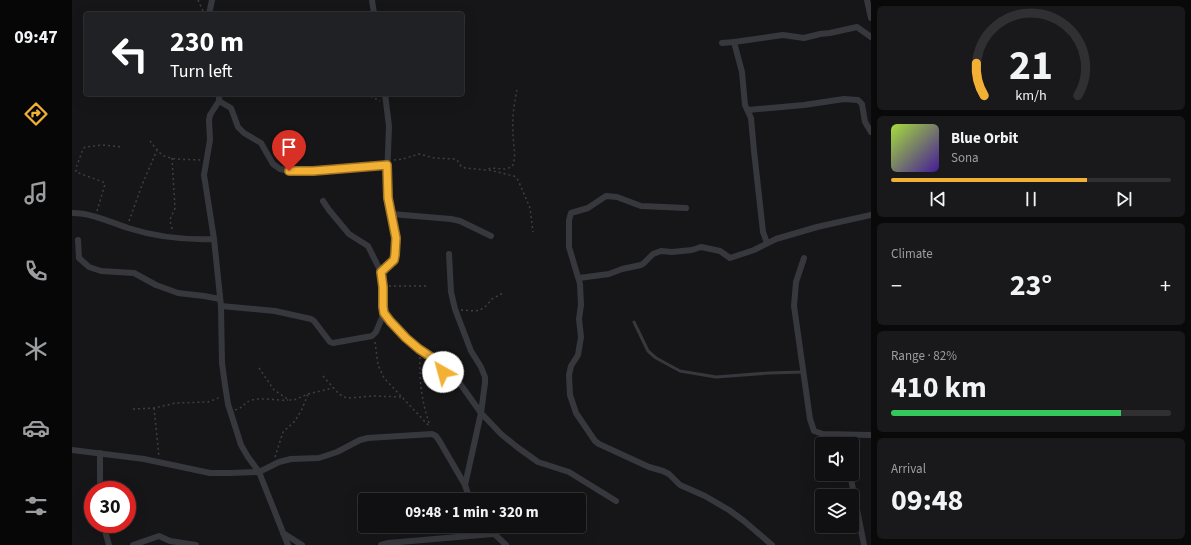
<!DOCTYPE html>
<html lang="en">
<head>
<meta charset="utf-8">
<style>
	body { margin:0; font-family:"Source Sans 3",sans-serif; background:#19191b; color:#f1f3f6; height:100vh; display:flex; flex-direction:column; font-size:15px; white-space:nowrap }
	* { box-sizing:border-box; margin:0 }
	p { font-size:13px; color:#9c9d9f }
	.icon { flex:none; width:22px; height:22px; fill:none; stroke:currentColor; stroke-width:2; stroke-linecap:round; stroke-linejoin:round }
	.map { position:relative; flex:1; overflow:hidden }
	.panel { display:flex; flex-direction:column; gap:6px; padding:6px; background:#09090a; width:320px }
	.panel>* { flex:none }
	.top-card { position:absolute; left:12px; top:12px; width:380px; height:84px; border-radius:4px; box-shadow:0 4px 16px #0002,0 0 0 1px #303032; background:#202124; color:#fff; overflow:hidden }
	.fabs { position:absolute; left:743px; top:437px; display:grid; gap:8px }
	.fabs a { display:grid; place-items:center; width:44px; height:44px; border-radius:4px; background:#101012; box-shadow:0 4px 16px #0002,0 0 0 1px #303032; font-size:20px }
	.speed { position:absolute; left:12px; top:481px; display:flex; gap:8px; font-size:20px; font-weight:700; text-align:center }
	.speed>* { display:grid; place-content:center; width:52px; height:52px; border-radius:50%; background:#101012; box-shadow:0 4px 16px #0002,0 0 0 1px #303032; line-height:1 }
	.speed .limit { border:6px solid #d22; background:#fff; color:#111 }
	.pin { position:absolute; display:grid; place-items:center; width:34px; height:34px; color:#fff; margin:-41px -17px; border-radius:50% 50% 50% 0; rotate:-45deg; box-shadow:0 0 4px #0007 }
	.pin .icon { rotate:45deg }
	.me { position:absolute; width:44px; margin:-22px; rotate:322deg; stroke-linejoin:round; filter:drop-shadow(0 0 3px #0008) }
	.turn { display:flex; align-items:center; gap:14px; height:84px; padding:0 20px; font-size:18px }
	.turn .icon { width:52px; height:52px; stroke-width:2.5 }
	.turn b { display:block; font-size:28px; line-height:34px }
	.big { font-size:30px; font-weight:700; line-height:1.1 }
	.panel .card { flex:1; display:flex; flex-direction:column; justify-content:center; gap:6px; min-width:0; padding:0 14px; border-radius:6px; background:#19191b }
	.panel .dial { align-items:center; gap:0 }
	.dial svg { height:104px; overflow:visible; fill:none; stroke:#303032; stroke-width:7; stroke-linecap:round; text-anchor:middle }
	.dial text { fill:#f1f3f6; stroke:none }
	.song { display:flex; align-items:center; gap:12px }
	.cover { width:48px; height:48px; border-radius:6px; background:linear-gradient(135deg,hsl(80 70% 55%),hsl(260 70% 35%)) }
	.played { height:4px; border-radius:2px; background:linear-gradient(90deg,#f2b134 70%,#303032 70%) }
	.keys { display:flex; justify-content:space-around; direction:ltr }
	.heat { display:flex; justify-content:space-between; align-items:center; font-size:22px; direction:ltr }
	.charge { height:6px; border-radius:3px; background:linear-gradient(90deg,#34c759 82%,#303032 0) }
	.trip { position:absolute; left:286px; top:493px; width:228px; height:40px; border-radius:4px; background:#101012; box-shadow:0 4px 16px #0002,0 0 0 1px #303032; font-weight:700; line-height:40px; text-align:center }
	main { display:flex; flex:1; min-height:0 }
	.dock { display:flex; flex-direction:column; width:72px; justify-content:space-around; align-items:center; background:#060607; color:#9c9d9f }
	.dock .icon { width:28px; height:28px }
	.dock .on { color:#f2b134 }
	.dock b { font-size:18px; color:#f1f3f6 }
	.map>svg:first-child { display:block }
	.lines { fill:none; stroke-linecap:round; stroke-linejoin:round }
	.path { stroke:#3d3f44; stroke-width:1.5; stroke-dasharray:2 3; stroke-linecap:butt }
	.service { stroke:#37383d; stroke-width:3 }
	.minor { stroke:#37383d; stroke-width:6 }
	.route-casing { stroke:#9d7322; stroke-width:10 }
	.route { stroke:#f2b134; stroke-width:7 }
</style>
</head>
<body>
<main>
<nav class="dock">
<b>09:47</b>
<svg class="icon on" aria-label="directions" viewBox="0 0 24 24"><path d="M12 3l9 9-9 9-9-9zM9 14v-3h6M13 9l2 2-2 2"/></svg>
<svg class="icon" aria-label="music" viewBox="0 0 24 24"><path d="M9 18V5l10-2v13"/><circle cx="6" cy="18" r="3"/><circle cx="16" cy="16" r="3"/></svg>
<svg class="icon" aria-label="phone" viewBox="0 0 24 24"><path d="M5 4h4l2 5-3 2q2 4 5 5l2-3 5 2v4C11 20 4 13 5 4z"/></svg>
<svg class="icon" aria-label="climate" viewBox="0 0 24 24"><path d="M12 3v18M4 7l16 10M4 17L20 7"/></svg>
<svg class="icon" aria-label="car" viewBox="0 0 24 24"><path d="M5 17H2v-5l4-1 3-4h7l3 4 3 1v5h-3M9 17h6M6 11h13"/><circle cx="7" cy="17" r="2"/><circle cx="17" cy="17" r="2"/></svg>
<svg class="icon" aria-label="filters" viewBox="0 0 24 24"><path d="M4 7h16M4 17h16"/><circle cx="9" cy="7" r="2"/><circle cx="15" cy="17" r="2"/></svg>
</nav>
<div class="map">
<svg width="799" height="545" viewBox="0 0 799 545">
	<rect width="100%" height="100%" fill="#161618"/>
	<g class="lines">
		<g class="path">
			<polyline points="126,0 131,11"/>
			<polyline points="294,94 308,101"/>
			<path d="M78,141C81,145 85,150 89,154C99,161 117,159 128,160"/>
			<path d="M100,158L103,208C102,212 100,214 99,217C97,222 100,228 101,232"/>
			<path d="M322,160L331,159L347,154L362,158L383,159L385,160L389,166L393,168L413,170L419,168L433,169L440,167C445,156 441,144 441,133C440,118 442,104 445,90"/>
			<polyline points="417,170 442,176 446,180 458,208 461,232"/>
			<polyline points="25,211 33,184 31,182 4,172 4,168 11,149 13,147 31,145 50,147"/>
			<polyline points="57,221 70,185 85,150"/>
			<polyline points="317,286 354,286"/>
			<polyline points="389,310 403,311 408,310 414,306 420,299 431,293"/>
			<polyline points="303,342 306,365 312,378 358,427"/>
			<path d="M348,357C347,382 350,403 358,426"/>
			<polyline points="187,368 202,390 217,400 222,400 236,394 261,388"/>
			<polyline points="251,376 267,394 272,397 277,398 301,396 330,397"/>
			<polyline points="82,408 87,457"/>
			<polyline points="61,409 82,408 104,403 136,402 149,397"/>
			<path d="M163,410C172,408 172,402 180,400C188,397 206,401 216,400"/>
			<polyline points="203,457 211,432 223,421 230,409 236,394"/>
		</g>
		<polyline class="service" points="562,322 576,351 584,358 608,371 644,377 697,373 731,372"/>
		<g class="minor">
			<polyline points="300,0 302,14"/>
			<polyline points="795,0 799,18"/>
			<polyline points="137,14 140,0"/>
			<polyline points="662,42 670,72 673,105 679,118 682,151 691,232 695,243"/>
			<polyline points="650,43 662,42 711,35 732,38 748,34 758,33 785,27 799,37"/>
			<polyline points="147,94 147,101 138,115 137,120 138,140 132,175 142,239 149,306 150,363 153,385 156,404 169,445 176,457 187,472 216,545"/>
			<polyline points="147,101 159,108 166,127 172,133 189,143 201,164 208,169 217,171 241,171 315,165"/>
			<polyline points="676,110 732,105 772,99 786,100 790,104 793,122 799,132"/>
			<polyline points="251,201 257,210 277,234 296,246 309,272 311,287 311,307 312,313 318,321 333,338 347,349 362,359 371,372 384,378 409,413 429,434 445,447 466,462 497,472 544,501"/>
			<polyline points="614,208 569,206 545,197 534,196 516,208 499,213 497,220 497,247 508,284 509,305 507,319 509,337 506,355 499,366 497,375 498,395 504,413 523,441 527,444 577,467 591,471 597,474 608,485 633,496 657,510 672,521 700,545"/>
			<path d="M0,213C20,213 38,222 56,228C84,237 113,240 142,239"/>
			<polyline points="319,214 379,219 388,221 419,236"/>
			<polyline points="6,240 7,258 17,267 29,271 62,273 84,285 106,293 132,296 148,299"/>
			<polyline points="377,254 379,292 383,309 399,351 409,367 413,377 413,383 409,413 393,485"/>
			<polyline points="732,258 724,282 722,306 738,419 742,431 751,434 799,435"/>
			<polyline points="309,272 322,260 323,255 324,238 316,197 315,180 317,126 313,94"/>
			<polyline points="507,278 537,274 550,269 569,265 572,263 581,254 589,251 600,252 620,250 629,247 648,251 658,258 682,250 704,239 745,227 799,215"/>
			<polyline points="149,306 203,311 239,319 242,321 258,342 261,343 300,336 304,332 312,313"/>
			<polyline points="776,435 776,444"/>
			<polyline points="0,450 72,459 138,473 158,473 187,472 207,462 219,459 247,458 265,452 288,440 296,438 360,434 364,436 368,442 393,485 398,500"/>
			<polyline points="28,453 28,490"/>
			<polyline points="778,474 792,545"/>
			<polyline points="31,524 37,545"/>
			<polyline points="414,526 434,545"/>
			<polyline points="211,533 230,545"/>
			<polyline points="61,545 87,536 98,541 124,545"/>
			<polyline points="309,545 316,543 421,534"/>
		</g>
	</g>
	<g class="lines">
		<g class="route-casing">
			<polyline id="route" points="217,171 241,171 315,165 316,198 324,238 323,255 322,260 309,272 311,287 311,307 312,313 318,321 334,338 347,349 362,359 371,372"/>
		</g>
		<use href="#route" class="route"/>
	</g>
</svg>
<div class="fabs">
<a><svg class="icon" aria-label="sound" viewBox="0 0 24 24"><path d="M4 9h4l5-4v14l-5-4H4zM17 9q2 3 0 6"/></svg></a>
<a><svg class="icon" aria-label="layers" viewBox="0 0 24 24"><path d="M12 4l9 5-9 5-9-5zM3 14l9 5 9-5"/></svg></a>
</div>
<div class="speed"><div class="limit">30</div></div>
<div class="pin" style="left:217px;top:171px;background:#d93025"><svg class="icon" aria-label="arrive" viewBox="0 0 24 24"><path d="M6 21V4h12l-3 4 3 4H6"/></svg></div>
<svg class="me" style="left:371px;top:372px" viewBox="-20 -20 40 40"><circle r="19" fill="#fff"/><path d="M0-13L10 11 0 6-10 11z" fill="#f2b134"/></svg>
<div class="trip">09:48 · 1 min · 320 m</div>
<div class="top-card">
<div class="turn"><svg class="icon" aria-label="left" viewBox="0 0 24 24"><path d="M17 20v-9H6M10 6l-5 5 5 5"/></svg><div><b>230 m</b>Turn left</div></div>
</div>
</div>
<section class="panel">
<div class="card dial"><svg viewBox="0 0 100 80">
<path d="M14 69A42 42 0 1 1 86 69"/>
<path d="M14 69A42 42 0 0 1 8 44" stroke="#f2b134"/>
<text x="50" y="56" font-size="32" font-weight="700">21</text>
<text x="50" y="72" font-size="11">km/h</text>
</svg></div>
<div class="card">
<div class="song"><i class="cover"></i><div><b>Blue Orbit</b><p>Sona</p></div></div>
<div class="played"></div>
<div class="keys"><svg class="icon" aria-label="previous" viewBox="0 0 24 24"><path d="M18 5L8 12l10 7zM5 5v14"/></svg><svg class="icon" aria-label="pause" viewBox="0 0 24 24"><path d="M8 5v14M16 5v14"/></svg><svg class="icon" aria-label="next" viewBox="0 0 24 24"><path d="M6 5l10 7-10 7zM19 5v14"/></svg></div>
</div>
<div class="card"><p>Climate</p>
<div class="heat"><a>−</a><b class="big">23°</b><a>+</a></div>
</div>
<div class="card"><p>Range · 82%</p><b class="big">410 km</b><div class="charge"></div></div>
<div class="card"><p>Arrival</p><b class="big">09:48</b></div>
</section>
</main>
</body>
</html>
